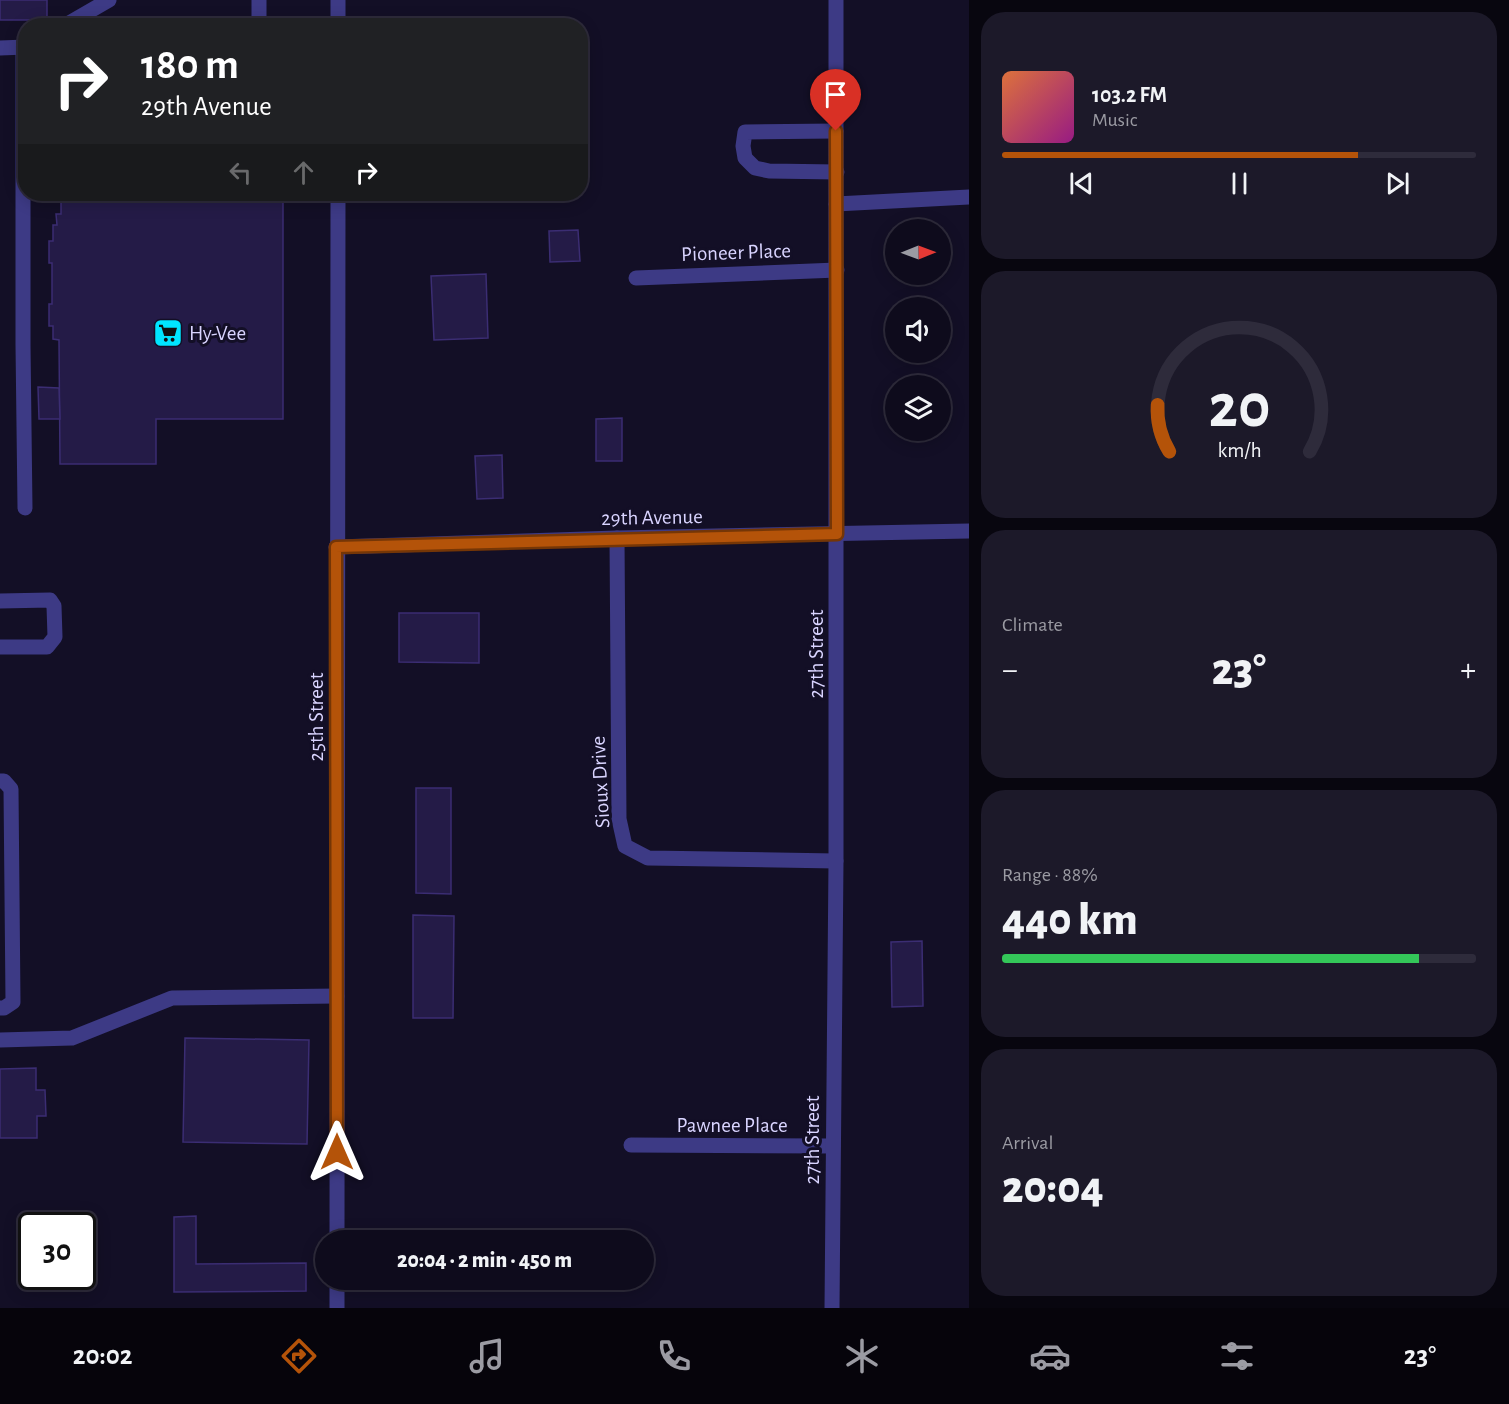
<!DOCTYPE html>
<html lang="en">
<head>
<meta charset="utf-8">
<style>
	body { margin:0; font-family:"Alegreya Sans",sans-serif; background:#1c1929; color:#f1f3f6; height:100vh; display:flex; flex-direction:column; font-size:22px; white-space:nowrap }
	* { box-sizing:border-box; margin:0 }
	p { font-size:20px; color:#9b9ba3 }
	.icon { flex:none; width:33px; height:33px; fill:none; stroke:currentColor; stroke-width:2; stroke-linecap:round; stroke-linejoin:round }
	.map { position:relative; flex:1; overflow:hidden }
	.side { display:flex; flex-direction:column; gap:12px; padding:12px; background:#08060f; width:540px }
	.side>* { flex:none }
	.hud { position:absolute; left:18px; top:18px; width:570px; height:183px; border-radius:24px; box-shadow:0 3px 15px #0003,0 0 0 2px #2e2b3b; background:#202124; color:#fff; overflow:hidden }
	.needle { width:39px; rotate:89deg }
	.tools { position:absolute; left:885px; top:219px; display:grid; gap:12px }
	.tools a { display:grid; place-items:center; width:66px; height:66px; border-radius:50%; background:#0e0b1c; box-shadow:0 3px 15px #0003,0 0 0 2px #2e2b3b; font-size:30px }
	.speed { position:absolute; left:18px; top:1212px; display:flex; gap:12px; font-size:30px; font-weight:700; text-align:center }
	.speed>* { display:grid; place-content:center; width:78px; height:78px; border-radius:50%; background:#0e0b1c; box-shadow:0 3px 15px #0003,0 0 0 2px #2e2b3b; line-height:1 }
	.speed .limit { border:3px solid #111; border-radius:9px; background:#fff; color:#111 }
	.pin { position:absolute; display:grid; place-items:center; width:51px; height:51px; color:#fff; margin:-62px -26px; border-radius:50% 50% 50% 0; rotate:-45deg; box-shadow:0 0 6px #0007 }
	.pin .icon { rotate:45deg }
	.me { position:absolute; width:66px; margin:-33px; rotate:0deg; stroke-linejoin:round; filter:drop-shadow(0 0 4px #0008) }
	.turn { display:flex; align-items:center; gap:21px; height:126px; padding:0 24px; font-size:27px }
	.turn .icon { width:78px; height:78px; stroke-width:2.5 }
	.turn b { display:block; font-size:42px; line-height:51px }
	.lanes { display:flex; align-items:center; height:57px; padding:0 24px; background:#0003; justify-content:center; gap:30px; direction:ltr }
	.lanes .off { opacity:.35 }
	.big { font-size:45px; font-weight:800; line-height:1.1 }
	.side .tile { flex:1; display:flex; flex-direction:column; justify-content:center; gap:9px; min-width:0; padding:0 21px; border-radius:24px; background:#1c1929 }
	.side .dial { align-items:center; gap:0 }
	.dial svg { height:156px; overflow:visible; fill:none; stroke:#2e2b3b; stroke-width:7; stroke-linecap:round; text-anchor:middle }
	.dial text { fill:#f1f3f6; stroke:none }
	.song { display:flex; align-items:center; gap:18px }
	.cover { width:72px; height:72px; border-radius:9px; background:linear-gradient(135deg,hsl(20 70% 55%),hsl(310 70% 35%)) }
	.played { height:6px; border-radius:3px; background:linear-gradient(90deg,#b45309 75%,#2e2b3b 75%) }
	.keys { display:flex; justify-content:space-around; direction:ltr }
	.heat { display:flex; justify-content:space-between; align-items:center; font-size:33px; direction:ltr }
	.charge { height:9px; border-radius:4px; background:linear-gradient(90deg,#34c759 88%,#2e2b3b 0) }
	.trip { position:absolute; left:315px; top:1230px; width:339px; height:60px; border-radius:30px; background:#0e0b1c; box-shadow:0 3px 15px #0003,0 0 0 2px #2e2b3b; font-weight:800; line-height:60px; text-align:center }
	.tabs { display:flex; height:96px; justify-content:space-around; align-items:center; background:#06040b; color:#9b9ba3 }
	.tabs .icon { width:42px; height:42px }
	.tabs .active { color:#b45309 }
	.tabs b { font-size:27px; color:#f1f3f6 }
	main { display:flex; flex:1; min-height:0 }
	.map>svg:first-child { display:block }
	.building { fill:#241b47; stroke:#3b2d73; stroke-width:1.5 }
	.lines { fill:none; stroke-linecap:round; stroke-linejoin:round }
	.minor { stroke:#3d3a85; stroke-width:15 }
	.route-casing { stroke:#753606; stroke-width:15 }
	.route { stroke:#b45309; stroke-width:10 }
	.labels { text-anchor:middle; stroke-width:6; stroke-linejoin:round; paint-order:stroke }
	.street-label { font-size:21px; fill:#d9d4ff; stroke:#130f26 }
	.poi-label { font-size:21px; fill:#d9d4ff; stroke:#130f26; text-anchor:start }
</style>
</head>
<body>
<main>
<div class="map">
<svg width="969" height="1308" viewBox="0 0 969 1308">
	<rect width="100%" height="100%" fill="#130f26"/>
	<g class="building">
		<rect x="0" y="0" width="47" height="20"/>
		<polygon points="61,194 283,194 283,419 156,419 156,464 60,464 59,340 53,339 53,326 49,326 49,304 52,304 52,263 49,263 49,241 53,241 53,225 57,225 56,214 61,214"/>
		<polygon points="578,230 580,261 550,262 549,231"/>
		<polygon points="486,274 488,338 434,340 431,276"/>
		<polygon points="38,387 59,388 60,419 39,419"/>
		<polygon points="622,418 622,461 596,461 596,419"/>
		<polygon points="502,455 503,498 477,499 475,456"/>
		<polygon points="399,613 479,613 479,663 399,662"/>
		<polygon points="416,788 451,788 451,894 416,893"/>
		<polygon points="413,915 454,916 453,1018 413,1018"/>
		<polygon points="922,941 923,1006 892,1007 891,942"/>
		<polygon points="185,1038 309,1040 307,1144 183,1142"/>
		<polygon points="36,1068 36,1090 45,1090 46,1116 37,1116 37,1138 0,1138 0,1069"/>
		<polygon points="196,1216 196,1264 306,1263 306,1291 174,1292 174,1217"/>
	</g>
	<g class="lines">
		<g class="minor">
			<polyline points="64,26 109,0"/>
			<polyline points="259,26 259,0"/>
			<polyline points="338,26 338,0"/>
			<polyline points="0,48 26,47"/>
			<polyline points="23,48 23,345 25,508"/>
			<polyline points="836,131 745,132 743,146 745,158 755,168 769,171 837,172"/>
			<polyline points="836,204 969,197"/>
			<polyline points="636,278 837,270"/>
			<polyline points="617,538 619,819 625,846 648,858 836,861"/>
			<polyline points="336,547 617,538 969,531"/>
			<polyline points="0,601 50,600 54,606 55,637 47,647 0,647"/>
			<polyline points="0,781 4,781 11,789 13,1002 4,1008 0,1008"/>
			<polyline points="0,1040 72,1038 172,998 337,996"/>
			<polyline points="631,1145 833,1146"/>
			<polyline points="337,1240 338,194"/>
			<polyline points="337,1280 337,1308"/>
			<polyline points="832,1308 836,861 836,0"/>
		</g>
	</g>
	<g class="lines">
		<g class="route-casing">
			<polyline id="route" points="337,1152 336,547 837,534 836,131"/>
		</g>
		<use href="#route" class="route"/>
	</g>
	<defs>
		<g id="supermarket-square" transform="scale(1.5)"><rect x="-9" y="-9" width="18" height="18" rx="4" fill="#00e5ff" stroke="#130f26"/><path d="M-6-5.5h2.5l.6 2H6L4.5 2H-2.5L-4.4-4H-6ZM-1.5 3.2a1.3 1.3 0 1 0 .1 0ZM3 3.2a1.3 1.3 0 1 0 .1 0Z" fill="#111"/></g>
	</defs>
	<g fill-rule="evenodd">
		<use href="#supermarket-square" x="168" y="333"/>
	</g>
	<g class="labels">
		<g class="street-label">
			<text transform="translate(736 252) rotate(-2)" y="7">Pioneer Place</text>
			<text transform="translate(652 517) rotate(-1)" y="7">29th Avenue</text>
			<text transform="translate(816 654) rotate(-90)" y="7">27th Street</text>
			<text transform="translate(316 717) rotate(-90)" y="7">25th Street</text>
			<text transform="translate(600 782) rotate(-93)" y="7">Sioux Drive</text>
			<text x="732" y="1132">Pawnee Place</text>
			<text transform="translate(812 1140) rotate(-90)" y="7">27th Street</text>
		</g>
		<g class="poi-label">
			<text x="189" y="340">Hy-Vee</text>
		</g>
	</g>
</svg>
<div class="tools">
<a><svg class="needle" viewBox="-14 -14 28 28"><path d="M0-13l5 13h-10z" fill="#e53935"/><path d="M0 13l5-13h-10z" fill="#9b9ba3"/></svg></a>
<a><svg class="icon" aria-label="sound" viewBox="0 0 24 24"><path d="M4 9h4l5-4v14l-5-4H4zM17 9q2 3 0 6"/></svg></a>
<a><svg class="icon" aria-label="layers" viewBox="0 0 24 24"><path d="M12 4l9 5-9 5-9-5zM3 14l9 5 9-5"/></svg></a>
</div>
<div class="speed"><div class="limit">30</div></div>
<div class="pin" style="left:836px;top:131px;background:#d93025"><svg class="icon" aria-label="arrive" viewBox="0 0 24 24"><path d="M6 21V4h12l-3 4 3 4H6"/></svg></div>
<svg class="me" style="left:337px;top:1152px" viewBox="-20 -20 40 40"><path d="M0-17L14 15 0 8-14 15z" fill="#b45309" stroke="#fff" stroke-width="4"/></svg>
<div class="trip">20:04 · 2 min · 450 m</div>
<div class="hud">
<div class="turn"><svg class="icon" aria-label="right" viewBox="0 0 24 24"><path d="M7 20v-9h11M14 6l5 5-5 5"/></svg><div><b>180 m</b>29th Avenue</div></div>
<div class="lanes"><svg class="icon off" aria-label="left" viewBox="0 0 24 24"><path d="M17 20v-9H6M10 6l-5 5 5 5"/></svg><svg class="icon off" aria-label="ahead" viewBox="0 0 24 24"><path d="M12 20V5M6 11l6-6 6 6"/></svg><svg class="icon" aria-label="right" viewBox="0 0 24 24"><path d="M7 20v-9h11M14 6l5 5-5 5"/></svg></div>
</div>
</div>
<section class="side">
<div class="tile">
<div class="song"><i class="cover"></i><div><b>103.2 FM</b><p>Music</p></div></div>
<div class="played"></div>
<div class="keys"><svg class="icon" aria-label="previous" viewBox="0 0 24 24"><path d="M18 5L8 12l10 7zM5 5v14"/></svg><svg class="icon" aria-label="pause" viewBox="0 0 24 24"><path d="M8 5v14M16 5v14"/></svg><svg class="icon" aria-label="next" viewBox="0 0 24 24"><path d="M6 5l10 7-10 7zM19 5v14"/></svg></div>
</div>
<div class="tile dial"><svg viewBox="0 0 100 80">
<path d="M14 69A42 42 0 1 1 86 69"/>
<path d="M14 69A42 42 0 0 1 8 45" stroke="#b45309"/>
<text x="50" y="56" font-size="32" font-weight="700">20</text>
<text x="50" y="72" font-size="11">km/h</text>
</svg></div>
<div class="tile"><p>Climate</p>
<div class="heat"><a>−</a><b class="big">23°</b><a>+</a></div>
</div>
<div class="tile"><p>Range · 88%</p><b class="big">440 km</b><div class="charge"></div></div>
<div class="tile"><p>Arrival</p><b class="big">20:04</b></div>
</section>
</main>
<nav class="tabs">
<b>20:02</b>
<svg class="icon active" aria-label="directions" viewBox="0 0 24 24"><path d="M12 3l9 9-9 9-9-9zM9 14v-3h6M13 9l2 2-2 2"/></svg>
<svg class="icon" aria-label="music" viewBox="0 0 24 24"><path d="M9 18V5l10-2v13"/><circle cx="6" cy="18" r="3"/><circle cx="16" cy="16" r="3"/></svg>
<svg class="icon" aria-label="phone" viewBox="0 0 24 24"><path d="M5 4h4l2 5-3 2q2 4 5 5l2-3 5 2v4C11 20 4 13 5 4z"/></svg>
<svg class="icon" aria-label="climate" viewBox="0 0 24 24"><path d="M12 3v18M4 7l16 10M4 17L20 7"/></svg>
<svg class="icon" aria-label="car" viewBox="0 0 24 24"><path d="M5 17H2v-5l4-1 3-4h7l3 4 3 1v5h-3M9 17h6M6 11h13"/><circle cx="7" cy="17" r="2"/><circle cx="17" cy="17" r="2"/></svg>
<svg class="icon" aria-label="filters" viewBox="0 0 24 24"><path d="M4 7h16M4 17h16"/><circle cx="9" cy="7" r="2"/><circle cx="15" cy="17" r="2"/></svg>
<b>23°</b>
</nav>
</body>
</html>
